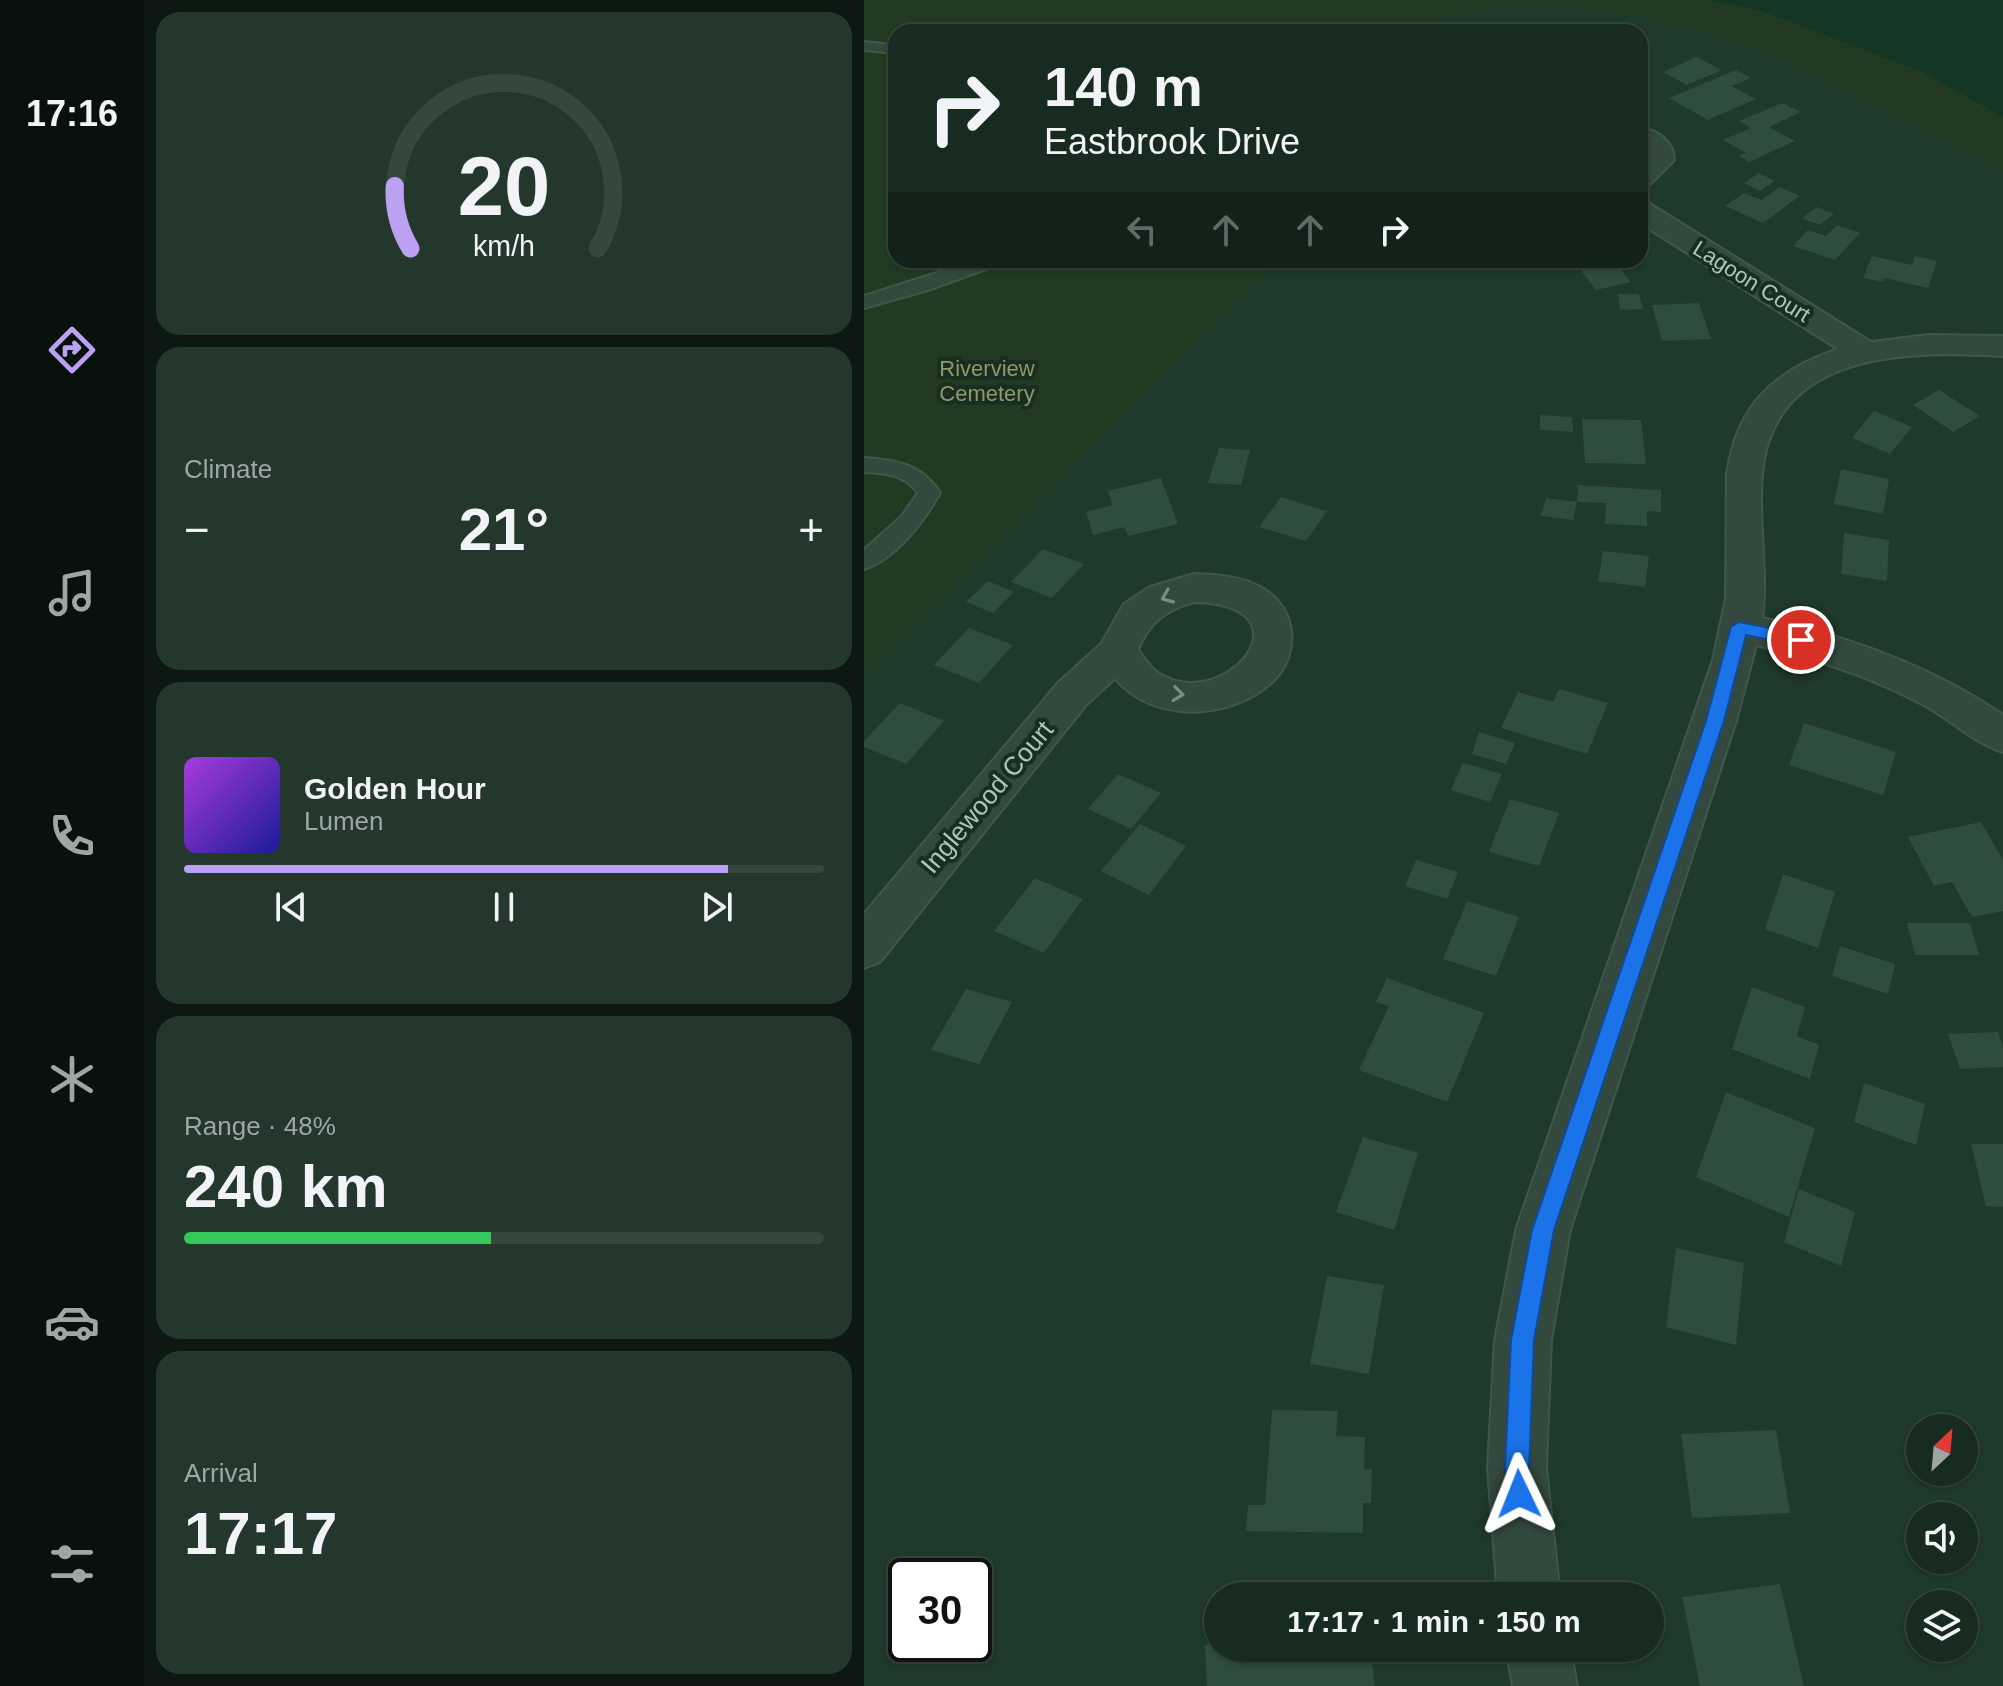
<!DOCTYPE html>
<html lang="en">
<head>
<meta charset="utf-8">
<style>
	body { margin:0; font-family:Arial,sans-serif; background:#24372d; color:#f1f3f6; height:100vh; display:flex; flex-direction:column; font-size:30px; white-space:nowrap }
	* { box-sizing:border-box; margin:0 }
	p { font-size:26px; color:#9ea7a5 }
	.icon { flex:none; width:44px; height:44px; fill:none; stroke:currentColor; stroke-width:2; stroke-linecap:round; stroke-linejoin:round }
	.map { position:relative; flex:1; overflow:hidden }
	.panel { display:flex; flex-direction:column; gap:12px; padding:12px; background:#0d1812; width:720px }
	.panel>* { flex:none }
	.banner { position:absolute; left:24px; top:24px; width:760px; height:244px; border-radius:24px; box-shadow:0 2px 6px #0004,0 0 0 2px #36473e; background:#172b20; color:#f1f3f6; overflow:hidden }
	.needle { width:52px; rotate:26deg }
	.buttons { position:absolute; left:1042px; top:1414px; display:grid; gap:16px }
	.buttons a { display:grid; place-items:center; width:72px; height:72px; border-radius:50%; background:#172b20; box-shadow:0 2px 6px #0004,0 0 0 2px #36473e; font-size:40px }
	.speed { position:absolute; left:24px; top:1558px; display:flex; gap:16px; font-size:40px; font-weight:700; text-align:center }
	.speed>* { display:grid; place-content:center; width:104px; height:104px; border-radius:50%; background:#172b20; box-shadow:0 2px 6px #0004,0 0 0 2px #36473e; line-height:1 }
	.speed .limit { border:4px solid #111; border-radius:12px; background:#fff; color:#111 }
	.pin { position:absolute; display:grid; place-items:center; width:68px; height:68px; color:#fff; margin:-34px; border:4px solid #fff; border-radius:50%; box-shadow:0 2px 8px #0007 }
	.me { position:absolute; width:88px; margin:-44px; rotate:358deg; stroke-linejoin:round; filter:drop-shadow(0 0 6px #0008) }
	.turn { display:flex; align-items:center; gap:28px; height:168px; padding:0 24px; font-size:36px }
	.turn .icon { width:104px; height:104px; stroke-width:2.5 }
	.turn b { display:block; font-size:56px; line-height:68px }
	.lanes { display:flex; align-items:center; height:76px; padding:0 24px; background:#0003; justify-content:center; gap:40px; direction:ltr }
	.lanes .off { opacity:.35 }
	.big { font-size:60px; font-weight:700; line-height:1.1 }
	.panel .card { flex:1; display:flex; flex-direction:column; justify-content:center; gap:12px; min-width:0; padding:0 28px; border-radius:24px; background:#24372d }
	.panel .dial { align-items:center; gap:0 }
	.dial svg { height:208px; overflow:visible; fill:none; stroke:#36473e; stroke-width:7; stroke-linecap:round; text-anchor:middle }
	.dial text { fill:#f1f3f6; stroke:none }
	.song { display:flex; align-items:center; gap:24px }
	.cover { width:96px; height:96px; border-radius:12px; background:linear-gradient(135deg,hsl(280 70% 55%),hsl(240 70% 35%)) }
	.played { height:8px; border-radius:4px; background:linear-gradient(90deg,#bca0f2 85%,#36473e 85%) }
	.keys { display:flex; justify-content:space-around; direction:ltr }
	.heat { display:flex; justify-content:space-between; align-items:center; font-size:44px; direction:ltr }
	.charge { height:12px; border-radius:6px; background:linear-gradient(90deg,#34c759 48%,#36473e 0) }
	.trip { position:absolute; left:340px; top:1582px; width:460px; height:80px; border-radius:40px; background:#172b20; box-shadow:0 2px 6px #0004,0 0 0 2px #36473e; font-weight:700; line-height:80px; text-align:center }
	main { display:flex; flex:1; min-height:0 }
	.tab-bar { display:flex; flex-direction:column; width:144px; justify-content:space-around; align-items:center; background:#09110d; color:#9ea7a5 }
	.tab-bar .icon { width:56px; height:56px }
	.tab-bar .current { color:#bca0f2 }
	.tab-bar b { font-size:36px; color:#f1f3f6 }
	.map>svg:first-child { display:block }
	.green { fill:#213a21 }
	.water { fill:#133724 }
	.building { fill:#2e4d3d }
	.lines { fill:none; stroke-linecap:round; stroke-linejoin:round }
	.lane-casing { stroke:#3f564a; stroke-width:4 }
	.street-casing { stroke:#3f564a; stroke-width:4 }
	.lane { fill:#33493e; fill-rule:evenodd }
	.street { fill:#33493e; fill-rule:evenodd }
	.oneway { stroke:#768e82 }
	.route { fill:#1a73e8; stroke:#114b97; stroke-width:2 }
	.labels { text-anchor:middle; stroke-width:8; stroke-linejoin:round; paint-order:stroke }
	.far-street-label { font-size:22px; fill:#adc6ba; stroke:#192e23 }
	.far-park-label { font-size:22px; fill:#919864; stroke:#192e23 }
	.street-label { font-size:26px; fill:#adc6ba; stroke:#192e23 }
</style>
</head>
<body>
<main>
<nav class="tab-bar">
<b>17:16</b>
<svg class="icon current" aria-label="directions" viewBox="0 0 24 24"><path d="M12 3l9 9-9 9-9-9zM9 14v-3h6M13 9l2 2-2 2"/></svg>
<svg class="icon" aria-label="music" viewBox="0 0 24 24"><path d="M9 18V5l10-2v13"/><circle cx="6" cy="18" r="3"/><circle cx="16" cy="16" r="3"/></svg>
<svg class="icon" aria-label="phone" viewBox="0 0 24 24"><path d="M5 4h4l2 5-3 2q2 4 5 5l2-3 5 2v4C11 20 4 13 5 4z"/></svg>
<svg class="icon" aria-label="climate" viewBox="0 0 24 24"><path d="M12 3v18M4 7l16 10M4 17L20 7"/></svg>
<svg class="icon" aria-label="car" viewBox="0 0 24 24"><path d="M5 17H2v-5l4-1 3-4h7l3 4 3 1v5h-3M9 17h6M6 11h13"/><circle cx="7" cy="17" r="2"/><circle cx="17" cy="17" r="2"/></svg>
<svg class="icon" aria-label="filters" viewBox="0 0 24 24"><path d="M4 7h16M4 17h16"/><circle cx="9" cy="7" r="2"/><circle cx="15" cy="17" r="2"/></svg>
</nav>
<section class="panel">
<div class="card dial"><svg viewBox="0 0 100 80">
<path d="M14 69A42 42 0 1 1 86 69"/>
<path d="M14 69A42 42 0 0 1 8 45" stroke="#bca0f2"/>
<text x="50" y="56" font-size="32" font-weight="700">20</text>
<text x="50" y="72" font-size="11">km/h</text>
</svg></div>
<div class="card"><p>Climate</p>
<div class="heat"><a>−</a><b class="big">21°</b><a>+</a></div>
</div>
<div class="card">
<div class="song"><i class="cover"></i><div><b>Golden Hour</b><p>Lumen</p></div></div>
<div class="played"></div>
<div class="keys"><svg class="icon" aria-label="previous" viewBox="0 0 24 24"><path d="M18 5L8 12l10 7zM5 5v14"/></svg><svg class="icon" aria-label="pause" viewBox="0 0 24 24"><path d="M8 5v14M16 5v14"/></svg><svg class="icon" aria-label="next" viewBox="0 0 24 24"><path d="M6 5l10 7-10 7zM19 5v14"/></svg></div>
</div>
<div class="card"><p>Range · 48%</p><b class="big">240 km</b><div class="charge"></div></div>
<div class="card"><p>Arrival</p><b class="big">17:17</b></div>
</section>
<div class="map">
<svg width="1139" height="1686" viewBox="0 0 1139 1686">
	<rect width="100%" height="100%" fill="#1f392b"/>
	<polygon class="green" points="0,0 846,0 898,11 1059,72 1139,117 1139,170 968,83 891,48 834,28 756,13 674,3 633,5 525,32 32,32 32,260 413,260 0,679"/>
	<polygon class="water" points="846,0 1139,0 1139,117 1059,72 898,11"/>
	<g class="building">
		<polygon points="832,57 858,70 823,85 799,72"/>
		<polygon points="776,64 786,65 780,95 776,94"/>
		<polygon points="872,70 887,78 868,86 892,99 844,120 805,98"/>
		<polygon points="918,103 937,112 905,127 931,141 885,162 875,156 882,153 859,140 887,128 875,121"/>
		<polygon points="895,173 911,181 896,191 880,183"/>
		<polygon points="916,187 936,196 899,223 861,206 880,193 897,200"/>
		<polygon points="953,207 970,214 955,225 938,218"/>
		<polygon points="973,225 996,233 971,260 929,246 944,230 962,236"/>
		<polygon points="1008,256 1048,265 1051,256 1073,261 1064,288 1020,278 1019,282 999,278"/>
		<polygon points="709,260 749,260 767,282 732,290"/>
		<polygon points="754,294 775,294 779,309 756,310"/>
		<polygon points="835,303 847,339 798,341 788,305"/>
		<polygon points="1075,390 1116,416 1089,432 1049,405"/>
		<polygon points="1010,411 1048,427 1026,454 988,438"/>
		<polygon points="676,415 708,417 709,432 676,430"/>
		<polygon points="718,419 777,420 782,464 721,463"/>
		<polygon points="355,448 386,450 377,485 344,483"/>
		<polygon points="977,469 1025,479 1019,514 970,504"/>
		<polygon points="297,478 314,524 264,536 260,527 229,535 222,512 249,505 244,491"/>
		<polygon points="714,485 797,490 797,512 783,511 783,526 741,524 742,503 713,502"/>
		<polygon points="417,497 463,511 442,541 395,527"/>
		<polygon points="682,498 713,502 709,520 677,516"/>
		<polygon points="980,533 1025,540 1023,581 977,574"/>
		<polygon points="179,549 220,564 188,598 147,582"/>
		<polygon points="739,551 785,556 781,587 734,581"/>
		<polygon points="124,581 150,592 129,613 102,602"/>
		<polygon points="105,628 149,645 115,683 70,665"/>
		<polygon points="695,689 744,703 723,754 637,728 654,692 689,702"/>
		<polygon points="36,703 80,721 42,764 0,747 0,741"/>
		<polygon points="940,723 1032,752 1019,795 925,765"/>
		<polygon points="615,732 651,743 642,764 608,754"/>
		<polygon points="599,763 638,774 626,802 587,790"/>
		<polygon points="254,774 297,793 267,829 224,809"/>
		<polygon points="646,799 695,813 675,866 625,852"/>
		<polygon points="1117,822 1139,860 1139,911 1108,917 1088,882 1070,886 1044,837"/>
		<polygon points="276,824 322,846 285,895 237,871"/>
		<polygon points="552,860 594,872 583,899 541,886"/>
		<polygon points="919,874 971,892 954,948 901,929"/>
		<polygon points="171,878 219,899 180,953 130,931"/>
		<polygon points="603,901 655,917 632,976 579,959"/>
		<polygon points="1043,923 1106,923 1115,955 1051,955"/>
		<polygon points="976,946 1031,964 1024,994 968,976"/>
		<polygon points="523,978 620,1013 583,1102 495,1070 525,1006 512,1002"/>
		<polygon points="888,987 941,1007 933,1036 955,1045 946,1079 868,1049"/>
		<polygon points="102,989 148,1002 115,1064 67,1050"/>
		<polygon points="1134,1032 1139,1047 1139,1067 1096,1069 1084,1034"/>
		<polygon points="1000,1083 1061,1104 1052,1145 990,1122"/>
		<polygon points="862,1092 951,1128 925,1217 832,1177"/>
		<polygon points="499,1137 554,1153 530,1230 472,1212"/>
		<polygon points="1107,1144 1139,1144 1139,1207 1122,1206"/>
		<polygon points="935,1189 991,1212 977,1266 920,1242"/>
		<polygon points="812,1248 880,1263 872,1345 802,1327"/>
		<polygon points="463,1276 520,1285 505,1374 446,1364"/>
		<polygon points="408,1410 474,1411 472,1436 501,1437 500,1470 508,1469 507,1503 499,1503 499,1533 382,1531 384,1505 401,1505"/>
		<polygon points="912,1430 926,1513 828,1518 817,1434"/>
		<polygon points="916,1584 940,1686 836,1686 818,1597"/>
		<polygon points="354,1642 354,1648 506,1648 511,1686 343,1686 341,1645"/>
	</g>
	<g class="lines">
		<g class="lane-casing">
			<g id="lane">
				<polygon points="0,42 32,45 32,53 0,50"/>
				<polygon points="113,260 139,260 136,264 64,290 0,308 0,296"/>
				<path d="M0,458C32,460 58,464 76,493C60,521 32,559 0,569V550L38,516L54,493C40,474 22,473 0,472Z"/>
			</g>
		</g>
		<g class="street-casing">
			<g id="street">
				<path d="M776,127C793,131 810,141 810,160L786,184L776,186V163L782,158V152L776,146Z"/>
				<path d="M776,201L786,204L1007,342L1064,335L1139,336V356C1052,351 921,349 900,459C891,511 905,565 898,618C983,636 1066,665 1139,715V752C1110,743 1087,720 1060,705C1007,677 951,658 892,645L872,721L706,1230L687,1340L682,1468L696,1596H634L624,1468L631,1340L652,1230L849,660L862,598L863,475C872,405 910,371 974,349L776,223Z"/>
				<path d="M330,574C355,575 380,576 401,590C433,610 436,654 410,680C369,721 288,724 251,678L222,705L16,962L0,968V914L194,683L237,644L260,604L286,587ZM330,602C452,605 361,716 294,673C286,668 280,657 274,650C284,623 303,609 330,602Z"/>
				<polygon points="642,1648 706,1648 713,1686 649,1686"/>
			</g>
		</g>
		<use href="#lane" class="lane"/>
		<use href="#street" class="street"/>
	</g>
	<defs><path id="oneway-chevron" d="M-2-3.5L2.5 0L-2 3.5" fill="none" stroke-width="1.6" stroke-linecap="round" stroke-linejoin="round" transform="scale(2)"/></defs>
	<g class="oneway">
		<use href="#oneway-chevron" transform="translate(303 597) rotate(157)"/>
		<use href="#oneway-chevron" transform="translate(314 694) rotate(7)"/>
	</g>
	<polygon class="route" points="875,622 937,634 946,640 937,646 882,635 860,721 690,1230 670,1340 665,1468 668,1494 664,1502 655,1506 647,1502 641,1468 647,1340 668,1230 842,721 867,627"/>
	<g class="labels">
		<g class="far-street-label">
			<text transform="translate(888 281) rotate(32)" y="8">Lagoon Court</text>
		</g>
		<g class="far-park-label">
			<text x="123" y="376">Riverview<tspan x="123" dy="25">Cemetery</tspan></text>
		</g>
		<g class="street-label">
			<text transform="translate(123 797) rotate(-50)" y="9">Inglewood Court</text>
		</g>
	</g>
</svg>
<div class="buttons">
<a><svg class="needle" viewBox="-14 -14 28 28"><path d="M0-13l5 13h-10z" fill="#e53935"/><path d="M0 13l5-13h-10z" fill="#9ea7a5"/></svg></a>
<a><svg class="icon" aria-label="sound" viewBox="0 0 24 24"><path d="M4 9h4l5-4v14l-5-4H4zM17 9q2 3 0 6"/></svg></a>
<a><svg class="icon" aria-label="layers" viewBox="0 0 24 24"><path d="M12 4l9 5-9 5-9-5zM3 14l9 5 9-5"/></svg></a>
</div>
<div class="speed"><div class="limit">30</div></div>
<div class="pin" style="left:937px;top:640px;background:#d93025"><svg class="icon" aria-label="arrive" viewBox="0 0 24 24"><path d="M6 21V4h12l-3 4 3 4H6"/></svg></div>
<svg class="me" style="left:655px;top:1494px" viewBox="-20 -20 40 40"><path d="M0-17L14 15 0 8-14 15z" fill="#1a73e8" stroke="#fff" stroke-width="4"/></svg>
<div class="trip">17:17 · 1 min · 150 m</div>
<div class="banner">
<div class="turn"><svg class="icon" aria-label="right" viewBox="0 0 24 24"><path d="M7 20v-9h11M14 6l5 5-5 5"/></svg><div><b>140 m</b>Eastbrook Drive</div></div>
<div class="lanes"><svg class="icon off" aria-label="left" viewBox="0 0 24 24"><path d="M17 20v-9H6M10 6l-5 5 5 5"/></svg><svg class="icon off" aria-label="ahead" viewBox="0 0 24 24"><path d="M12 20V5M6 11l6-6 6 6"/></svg><svg class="icon off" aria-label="ahead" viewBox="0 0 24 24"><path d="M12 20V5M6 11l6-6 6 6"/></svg><svg class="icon" aria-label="right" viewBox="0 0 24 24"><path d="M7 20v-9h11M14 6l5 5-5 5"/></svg></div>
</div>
</div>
</main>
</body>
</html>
